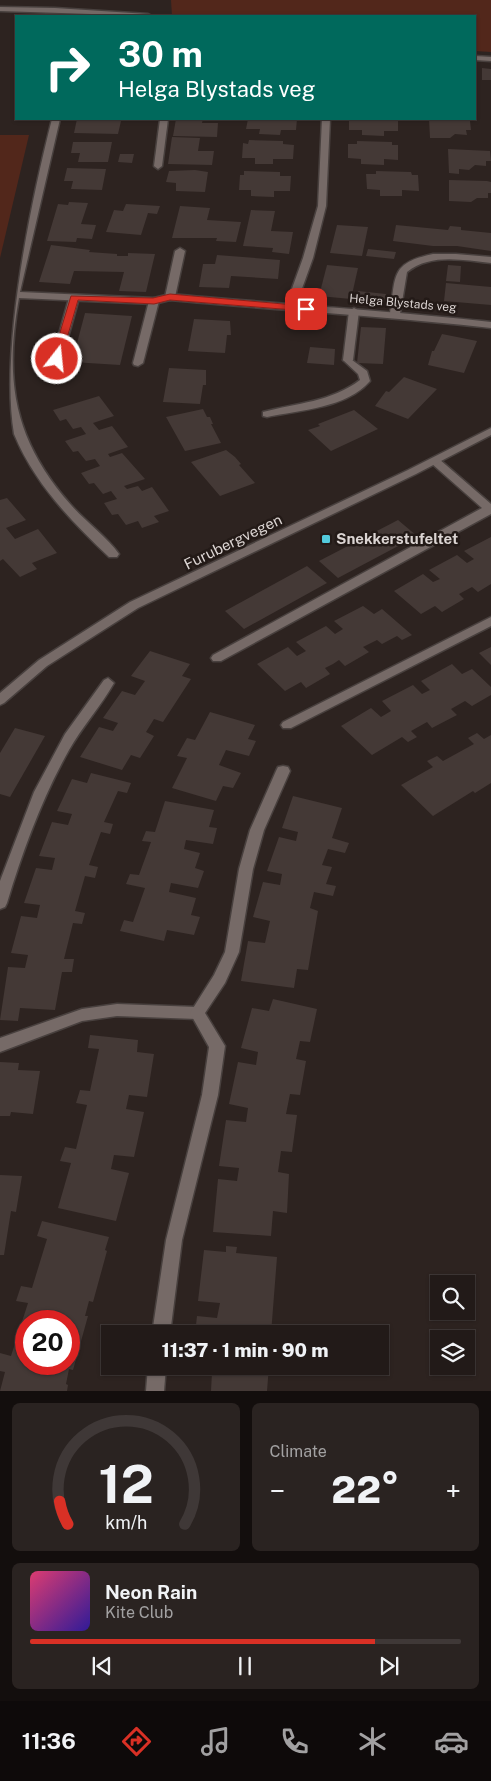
<!DOCTYPE html>
<html lang="en">
<head>
<meta charset="utf-8">
<style>
	body { margin:0; font-family:"Public Sans",sans-serif; background:#2a2321; color:#f1f3f6; height:100vh; display:flex; flex-direction:column; font-size:19px; white-space:nowrap }
	* { box-sizing:border-box; margin:0 }
	p { font-size:16px; color:#a2a1a2 }
	.icon { flex:none; width:28px; height:28px; fill:none; stroke:currentColor; stroke-width:2; stroke-linecap:round; stroke-linejoin:round }
	.map { position:relative; height:1391px; overflow:hidden }
	.panel { display:flex; flex-direction:column; gap:12px; padding:12px; background:#130e0d; flex:1 }
	.panel>* { flex:none }
	.banner { position:absolute; left:15px; top:15px; width:461px; height:105px; border-radius:0px; box-shadow:0 1px 4px #0004,0 0 0 1px #3f3837; background:#00695c; color:#fff; overflow:hidden }
	.controls { position:absolute; left:430px; top:1275px; display:grid; gap:10px }
	.controls a { display:grid; place-items:center; width:45px; height:45px; border-radius:0px; background:#221a18; box-shadow:0 1px 4px #0004,0 0 0 1px #3f3837; font-size:25px }
	.speed { position:absolute; left:15px; top:1310px; display:flex; gap:10px; font-size:25px; font-weight:700; text-align:center }
	.speed>* { display:grid; place-content:center; width:65px; height:65px; border-radius:50%; background:#221a18; box-shadow:0 1px 4px #0004,0 0 0 1px #3f3837; line-height:1 }
	.speed .limit { border:8px solid #d22; background:#fff; color:#111 }
	.pin { position:absolute; display:grid; place-items:center; width:42px; height:42px; color:#fff; margin:-21px; border-radius:10px; box-shadow:0 2px 8px #0006 }
	.me { position:absolute; width:55px; margin:-28px; rotate:16deg; stroke-linejoin:round; filter:drop-shadow(0 0 4px #0008) }
	.turn { display:flex; align-items:center; gap:18px; height:105px; padding:0 20px; font-size:22px }
	.turn .icon { width:65px; height:65px; stroke-width:2.5 }
	.turn b { display:block; font-size:35px; line-height:42px }
	.big { font-size:38px; font-weight:800; line-height:1.1 }
	.panel .tile { flex:1; display:flex; flex-direction:column; justify-content:center; gap:8px; min-width:0; padding:0 18px; border-radius:8px; background:#2a2321 }
	.panel .dial { align-items:center; gap:0 }
	.dial svg { height:130px; overflow:visible; fill:none; stroke:#3f3837; stroke-width:7; stroke-linecap:round; text-anchor:middle }
	.dial text { fill:#f1f3f6; stroke:none }
	.song { display:flex; align-items:center; gap:15px }
	.cover { width:60px; height:60px; border-radius:8px; background:linear-gradient(135deg,hsl(340 70% 55%),hsl(250 70% 35%)) }
	.played { height:5px; border-radius:2px; background:linear-gradient(90deg,#d93025 80%,#3f3837 80%) }
	.keys { display:flex; justify-content:space-around; direction:ltr }
	.heat { display:flex; justify-content:space-between; align-items:center; font-size:28px; direction:ltr }
	.panel .tiles { flex:1; display:grid; gap:12px; grid-template-columns:1fr 1fr }
	.tile:last-child { grid-column:span 2 }
	.trip { position:absolute; left:101px; top:1325px; width:288px; height:50px; border-radius:0px; background:#221a18; box-shadow:0 1px 4px #0004,0 0 0 1px #3f3837; font-weight:800; line-height:50px; text-align:center }
	.tabs { display:flex; height:80px; justify-content:space-around; align-items:center; background:#0e0a0a; color:#a2a1a2 }
	.tabs .icon { width:35px; height:35px }
	.tabs .active { color:#d93025 }
	.tabs b { font-size:22px; color:#f1f3f6 }
	.map>svg:first-child { display:block }
	.green { fill:#52271b }
	.building { fill:#443936; fill-rule:evenodd }
	.lines { fill:none; stroke-linecap:round; stroke-linejoin:round }
	.lane-casing { stroke:#48403e; stroke-width:3 }
	.street-casing { stroke:#48403e; stroke-width:3 }
	.secondary-casing { stroke:#48403e; stroke-width:3 }
	.lane { fill:#766a67; fill-rule:evenodd }
	.street { fill:#766a67; fill-rule:evenodd }
	.secondary { fill:#766a67; fill-rule:evenodd }
	.route { fill:#d93025; stroke:#8d1f18 }
	.poi-dot { fill:#53cadc; stroke:#231a17; stroke-width:2 }
	.labels { text-anchor:middle; stroke-width:5; stroke-linejoin:round; paint-order:stroke }
	.far-street-label { font-size:12px; fill:#dbd4d2; stroke:#231a17 }
	.poi-label { font-size:15px; font-weight:bold; fill:#dbd4d2; stroke:#231a17; text-anchor:start }
	.street-label { font-size:15px; fill:#dbd4d2; stroke:#231a17 }
</style>
</head>
<body>
<div class="map">
<svg width="491" height="1391" viewBox="0 0 491 1391">
	<rect width="100%" height="100%" fill="#2d2320"/>
	<g class="green">
		<polygon points="171,0 491,0 491,52 475,51 475,16 172,16"/>
		<polygon points="0,135 29,135 0,258"/>
	</g>
	<g class="building">
		<polygon points="482,68 491,69 491,80 482,80"/>
		<polygon points="77,119 105,119 121,121 118,134 74,133"/>
		<polygon points="176,119 203,119 202,123 218,123 217,137 173,136"/>
		<polygon points="248,119 297,119 296,130 281,130 280,135 259,134 260,129 246,129"/>
		<polygon points="349,119 398,119 398,131 384,131 384,136 362,135 362,130 349,130"/>
		<polygon points="429,119 466,120 470,121 471,130 466,130 467,135 455,134 450,138 430,138"/>
		<polygon points="172,137 200,138 198,151 214,151 212,165 168,164"/>
		<polygon points="249,140 283,141 283,144 294,145 293,159 273,159 273,164 255,164 255,158 242,158 243,143 248,144"/>
		<polygon points="357,141 392,142 392,145 398,145 398,160 384,159 384,165 361,164 361,159 348,158 348,144 357,144"/>
		<polygon points="73,142 112,142 108,162 78,162 80,153 71,153"/>
		<polygon points="448,149 490,151 491,161 486,161 486,166 475,165 469,170 459,169 459,174 449,173"/>
		<polygon points="120,154 134,154 132,163 118,162"/>
		<polygon points="67,168 106,169 102,190 71,189 73,181 64,181"/>
		<polygon points="195,170 208,172 205,192 176,191 176,183 166,182 169,171"/>
		<polygon points="244,171 280,172 280,176 291,176 290,191 274,191 274,197 251,196 251,190 239,190 240,175 244,175"/>
		<polygon points="376,171 411,172 412,175 418,175 419,191 402,190 402,196 380,196 380,190 367,189 366,174 376,174"/>
		<polygon points="449,180 487,181 491,182 491,193 488,193 488,198 477,198 471,202 449,201"/>
		<polygon points="69,202 88,203 81,224 96,225 92,239 77,238 76,242 47,241 58,204 68,205"/>
		<polygon points="126,204 160,206 157,214 148,213 141,235 106,232 114,210 123,211"/>
		<polygon points="180,206 210,208 207,220 241,222 236,242 216,241 217,238 172,238"/>
		<polygon points="251,210 275,211 271,231 293,232 289,254 272,252 273,248 243,246"/>
		<polygon points="337,225 368,227 362,256 330,253"/>
		<polygon points="396,225 448,230 450,226 461,227 461,230 491,233 491,251 457,246 433,246 393,241"/>
		<polygon points="51,245 90,250 89,252 117,254 117,256 128,256 128,253 155,254 146,292 119,291 124,272 74,271 70,284 39,282"/>
		<polygon points="368,249 396,252 394,259 366,256"/>
		<polygon points="217,255 280,260 278,279 231,276 229,288 199,287 203,264 215,264"/>
		<polygon points="327,265 358,268 351,299 319,296"/>
		<polygon points="448,265 461,266 460,282 446,281"/>
		<polygon points="446,283 491,287 491,305 444,301"/>
		<polygon points="358,291 386,294 385,302 356,299"/>
		<polygon points="85,313 132,316 120,365 72,362"/>
		<polygon points="194,319 230,321 231,335 227,335 225,353 188,351"/>
		<polygon points="361,327 386,328 383,364 357,363"/>
		<polygon points="442,334 477,341 464,373 428,365 432,351 434,351"/>
		<polygon points="310,347 335,349 334,365 307,363"/>
		<polygon points="169,368 206,370 206,385 203,385 200,404 163,402"/>
		<polygon points="404,377 437,389 408,419 375,406 386,391 389,392"/>
		<polygon points="99,396 114,416 93,423 99,430 112,426 128,447 108,454 110,457 122,453 145,479 124,486 127,489 138,486 142,491 152,487 169,511 154,516 159,522 142,528 138,521 126,525 118,514 112,515 104,503 117,499 111,491 103,494 94,483 89,484 81,473 100,466 95,459 86,461 78,451 73,452 65,441 86,434 81,427 73,429 66,419 60,421 53,410"/>
		<polygon points="203,409 207,417 210,417 213,424 211,424 221,443 185,451 166,417"/>
		<polygon points="354,410 378,429 331,451 308,430 320,426 318,424"/>
		<polygon points="226,450 235,457 241,464 239,465 255,483 220,496 191,462"/>
		<polygon points="7,498 26,520 6,528 15,539 38,529 57,553 32,563 37,569 20,577 3,559 0,561 0,500"/>
		<polygon points="398,520 417,536 338,578 319,561"/>
		<polygon points="491,537 491,584 478,592 472,587 459,594 464,599 442,612 435,606 421,614 394,591 423,574 433,582 440,579 429,570 457,555 467,563 474,559 464,551"/>
		<polygon points="307,566 327,583 244,629 225,611"/>
		<polygon points="363,606 374,614 382,609 412,635 402,640 397,636 382,644 377,640 363,647 369,652 345,666 339,660 333,664 325,668 330,674 306,688 301,682 285,691 257,664 288,647 297,656 306,651 296,642 326,626 335,634 343,629 334,621"/>
		<polygon points="491,647 491,665 479,653"/>
		<polygon points="150,651 190,664 182,676 191,679 163,722 154,719 146,732 154,736 140,758 131,755 122,770 80,757 99,727 113,731 118,723 103,718 122,691 135,695 145,681 131,676"/>
		<polygon points="452,664 462,674 472,669 491,687 491,695 472,706 465,701 451,709 457,715 432,728 427,722 411,731 417,737 408,742 402,737 372,755 341,726 371,708 381,717 391,711 382,701 413,685 422,694 430,690 421,681"/>
		<polygon points="210,712 255,725 248,739 256,741 249,756 226,750 219,765 241,773 233,788 223,786 216,801 172,788 187,758 177,756 187,738 195,740"/>
		<polygon points="15,728 45,736 10,797 0,794 0,753"/>
		<polygon points="477,733 484,739 491,735 491,783 475,793 473,791 433,816 401,785 433,767 427,761 437,756 443,761 474,744 468,738"/>
		<polygon points="91,773 131,783 127,793 118,791 104,822 113,824 110,834 101,832 89,865 98,867 95,878 85,876 75,911 85,913 82,924 73,923 64,959 74,959 72,972 62,972 55,1010 20,1008 18,1021 0,1020 8,967 25,968 28,955 11,953 21,916 37,918 40,905 24,903 36,868 52,870 55,858 39,856 52,822 68,825 72,814 57,811 72,779 87,783"/>
		<polygon points="293,796 342,808 332,838 349,843 345,853 328,849 322,865 332,867 326,884 336,886 333,896 314,892 310,908 318,911 308,970 297,969 294,988 241,981 248,941 265,943 270,921 253,917 263,882 280,885 282,874 267,871 279,837 296,841 298,832 282,828"/>
		<polygon points="165,801 214,810 209,827 217,828 213,844 186,840 184,849 200,853 195,868 204,871 198,888 171,883 169,892 196,898 191,915 200,917 194,935 167,930 164,941 120,931 124,920 133,922 145,888 126,884 130,874 139,875 151,842 142,841 146,831 155,832"/>
		<polygon points="273,999 317,1009 310,1042 300,1041 296,1059 306,1061 300,1095 290,1094 286,1114 297,1115 292,1152 281,1151 278,1172 289,1174 287,1213 273,1211 271,1236 213,1232 218,1179 237,1181 239,1168 219,1166 226,1120 246,1122 248,1108 229,1104 238,1062 256,1065 258,1052 241,1048 252,1008 269,1011"/>
		<polygon points="90,1035 138,1040 137,1052 154,1054 147,1097 129,1095 126,1109 144,1112 134,1157 114,1155 111,1169 129,1173 116,1221 58,1208 71,1163 60,1161 65,1147 76,1149 87,1105 76,1103 80,1090 90,1091 99,1049 88,1048"/>
		<polygon points="0,1062 19,1063 18,1070 40,1071 33,1114 11,1112 10,1116 0,1116"/>
		<polygon points="0,1175 22,1176 16,1212 11,1211 4,1255 0,1255"/>
		<path d="M42,1221L109,1237L105,1250L107,1251L93,1302L89,1301L85,1316H88L73,1370L69,1369L66,1384L68,1385L67,1391H0L5,1372L0,1371V1353L11,1356L28,1303L16,1301L21,1286L32,1288L47,1239L37,1236ZM26,1321H69V1364H26Z"/>
		<polygon points="226,1246 237,1247 236,1253 277,1257 271,1334 195,1334 197,1316 217,1318 220,1303 198,1301 204,1250 226,1252"/>
		<polygon points="191,1366 269,1366 267,1391 211,1391 212,1372 191,1370"/>
	</g>
	<g class="lines">
		<g class="lane-casing">
			<g id="lane">
				<polygon points="160,119 168,119 162,166 158,169 154,166"/>
				<polygon points="322,119 330,119 326,206 313,258 295,308 290,311 285,308 303,258 318,206"/>
				<polygon points="180,248 185,251 175,297 170,300 165,297 175,251"/>
				<path d="M433,254H456L491,257V263C462,260 431,253 407,272L400,314L398,316H392L390,314C396,276 390,263 433,254Z"/>
				<polygon points="74,295 79,298 62,359 57,362 53,361 52,359 69,298"/>
				<polygon points="154,298 159,301 143,363 138,366 134,365 133,363 149,301"/>
				<polygon points="354,308 359,311 353,360 348,363 343,360 349,311"/>
				<polygon points="435,458 439,459 491,504 491,514 221,661 213,661 211,658 213,655 482,508 431,463 430,461 431,459"/>
				<path d="M108,678L114,683C101,706 82,727 69,750C42,798 23,850 7,903L5,907L0,909V881L34,792L65,734L104,680Z"/>
				<polygon points="117,1004 197,1007 202,1008 204,1013 202,1018 197,1019 117,1016 82,1021 0,1052 0,1038 82,1009"/>
			</g>
		</g>
		<g class="street-casing">
			<g id="street">
				<polygon points="0,7 55,8 148,14 152,16 0,11"/>
				<polygon points="475,56 491,57 491,61 475,60"/>
				<path d="M52,119H60L20,292L154,298L170,294C277,304 384,310 491,322V328C384,316 277,310 170,300L154,304L19,298C4,381 14,441 71,505C85,521 107,537 119,554L117,557H109C71,521 34,483 14,434C0,351 30,205 52,119Z"/>
				<path d="M348,357L367,371L370,381C347,408 300,410 267,417L263,416V412C297,403 331,402 360,380L358,374L343,360Z"/>
				<polygon points="491,617 491,626 291,728 283,728 281,725 283,722"/>
				<polygon points="283,766 288,767 290,771 264,830 253,869 239,952 225,983 205,1013 225,1046 218,1095 182,1240 170,1334 152,1334 166,1240 202,1095 209,1047 190,1013 214,975 225,952 239,869 250,830 276,771 278,767"/>
				<polygon points="148,1366 166,1366 164,1391 146,1391"/>
			</g>
		</g>
		<g class="secondary-casing">
			<polygon id="secondary" points="491,428 491,435 416,474 138,608 47,666 4,703 0,705 0,693 39,660 130,602 408,470"/>
		</g>
		<use href="#lane" class="lane"/>
		<use href="#street" class="street"/>
		<use href="#secondary" class="secondary"/>
	</g>
	<polygon class="route" points="170,294 306,306 311,309 306,311 170,300 154,304 78,300 61,359 57,361 52,359 71,296 153,298"/>
	<rect class="poi-dot" x="321" y="534" width="10" height="10" rx="2.5"/>
	<g class="labels">
		<g class="far-street-label">
			<text transform="translate(403 303) rotate(5)" y="4">Helga Blystads veg</text>
		</g>
		<g class="poi-label">
			<text x="336" y="544">Snekkerstufeltet</text>
		</g>
		<g class="street-label">
			<text transform="translate(233 542) rotate(-26)" y="5">Furubergvegen</text>
		</g>
	</g>
</svg>
<div class="controls">
<a><svg class="icon" aria-label="search" viewBox="0 0 24 24"><circle cx="10" cy="10" r="6"/><path d="M15 15l6 6"/></svg></a>
<a><svg class="icon" aria-label="layers" viewBox="0 0 24 24"><path d="M12 4l9 5-9 5-9-5zM3 14l9 5 9-5"/></svg></a>
</div>
<div class="speed"><div class="limit">20</div></div>
<div class="pin" style="left:306px;top:309px;background:#d93025"><svg class="icon" aria-label="arrive" viewBox="0 0 24 24"><path d="M6 21V4h12l-3 4 3 4H6"/></svg></div>
<svg class="me" style="left:57px;top:359px" viewBox="-20 -20 40 40"><circle r="17" fill="#d93025" stroke="#fff" stroke-width="3"/><path d="M0-11L8 9 0 5-8 9z" fill="#fff"/></svg>
<div class="trip">11:37 · 1 min · 90 m</div>
<div class="banner">
<div class="turn"><svg class="icon" aria-label="right" viewBox="0 0 24 24"><path d="M7 20v-9h11M14 6l5 5-5 5"/></svg><div><b>30 m</b>Helga Blystads veg</div></div>
</div>
</div>
<section class="panel">
<div class="tiles">
<div class="tile dial"><svg viewBox="0 0 100 80">
<path d="M14 69A42 42 0 1 1 86 69"/>
<path d="M14 69A42 42 0 0 1 9 55" stroke="#d93025"/>
<text x="50" y="56" font-size="32" font-weight="700">12</text>
<text x="50" y="72" font-size="11">km/h</text>
</svg></div>
<div class="tile"><p>Climate</p>
<div class="heat"><a>−</a><b class="big">22°</b><a>+</a></div>
</div>
<div class="tile">
<div class="song"><i class="cover"></i><div><b>Neon Rain</b><p>Kite Club</p></div></div>
<div class="played"></div>
<div class="keys"><svg class="icon" aria-label="previous" viewBox="0 0 24 24"><path d="M18 5L8 12l10 7zM5 5v14"/></svg><svg class="icon" aria-label="pause" viewBox="0 0 24 24"><path d="M8 5v14M16 5v14"/></svg><svg class="icon" aria-label="next" viewBox="0 0 24 24"><path d="M6 5l10 7-10 7zM19 5v14"/></svg></div>
</div>
</div>
</section>
<nav class="tabs">
<b>11:36</b>
<svg class="icon active" aria-label="directions" viewBox="0 0 24 24"><path d="M12 3l9 9-9 9-9-9zM9 14v-3h6M13 9l2 2-2 2"/></svg>
<svg class="icon" aria-label="music" viewBox="0 0 24 24"><path d="M9 18V5l10-2v13"/><circle cx="6" cy="18" r="3"/><circle cx="16" cy="16" r="3"/></svg>
<svg class="icon" aria-label="phone" viewBox="0 0 24 24"><path d="M5 4h4l2 5-3 2q2 4 5 5l2-3 5 2v4C11 20 4 13 5 4z"/></svg>
<svg class="icon" aria-label="climate" viewBox="0 0 24 24"><path d="M12 3v18M4 7l16 10M4 17L20 7"/></svg>
<svg class="icon" aria-label="car" viewBox="0 0 24 24"><path d="M5 17H2v-5l4-1 3-4h7l3 4 3 1v5h-3M9 17h6M6 11h13"/><circle cx="7" cy="17" r="2"/><circle cx="17" cy="17" r="2"/></svg>
</nav>
</body>
</html>
